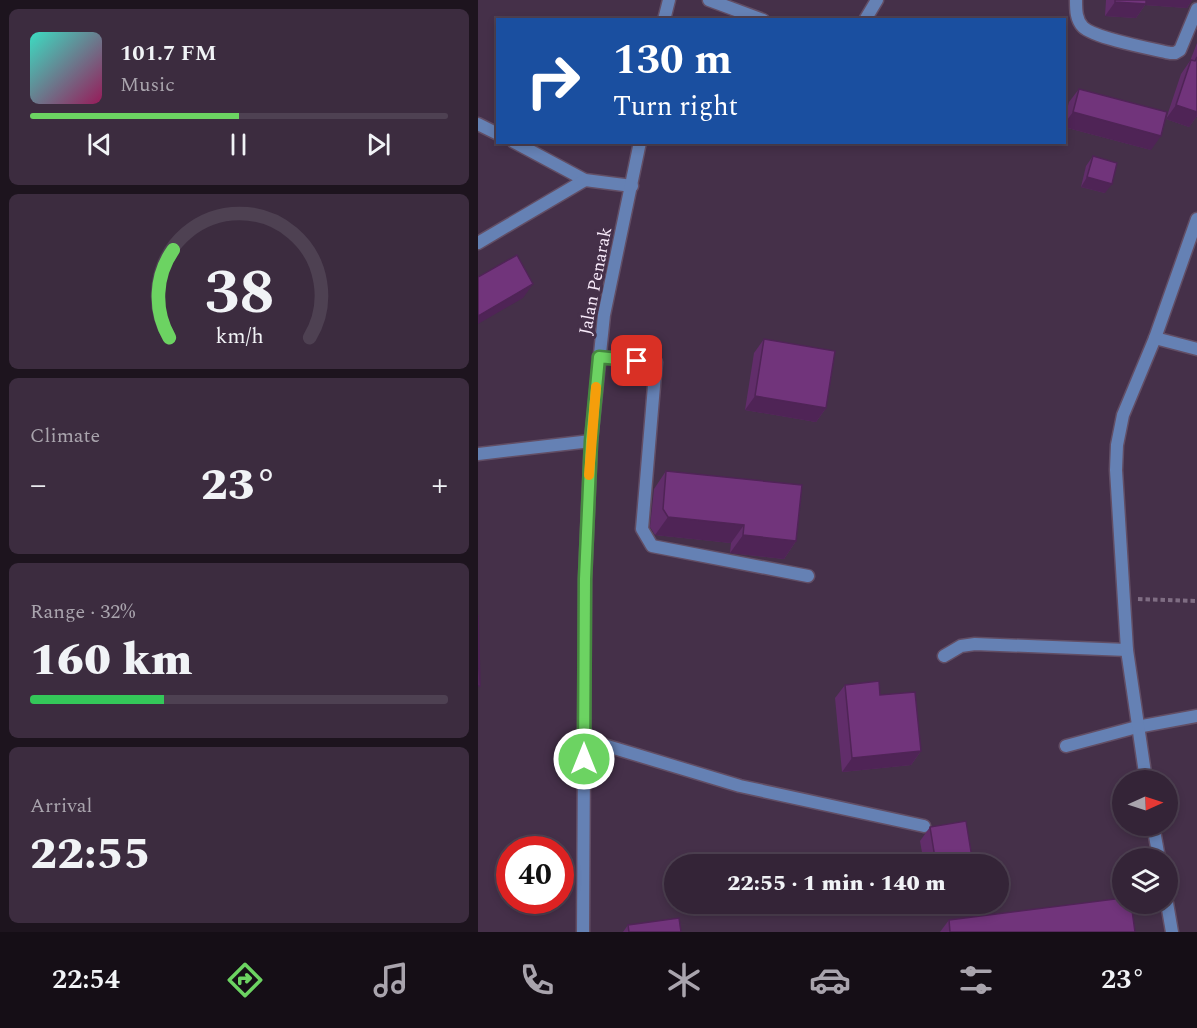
<!DOCTYPE html>
<html lang="en">
<head>
<meta charset="utf-8">
<style>
	body { margin:0; font-family:Spectral,serif; background:#3c2c3f; color:#f1f3f6; height:100vh; display:flex; flex-direction:column; font-size:22px; white-space:nowrap }
	* { box-sizing:border-box; margin:0 }
	p { font-size:20px; color:#a9a4ad }
	.icon { flex:none; width:33px; height:33px; fill:none; stroke:currentColor; stroke-width:2; stroke-linecap:round; stroke-linejoin:round }
	.map { position:relative; flex:1; overflow:hidden }
	.panel { display:flex; flex-direction:column; gap:9px; padding:9px; background:#1d141e; width:478px }
	.panel>* { flex:none }
	.banner { position:absolute; left:18px; top:18px; width:570px; height:126px; border-radius:0px; box-shadow:0 3px 9px #0003,0 0 0 2px #4e4152; background:#1a4fa0; color:#fff; overflow:hidden }
	.needle { width:39px; rotate:87deg }
	.tools { position:absolute; left:634px; top:770px; display:grid; gap:12px }
	.tools a { display:grid; place-items:center; width:66px; height:66px; border-radius:50%; background:#342437; box-shadow:0 3px 9px #0003,0 0 0 2px #4e4152; font-size:30px }
	.speed { position:absolute; left:18px; top:836px; display:flex; gap:12px; font-size:30px; font-weight:700; text-align:center }
	.speed>* { display:grid; place-content:center; width:78px; height:78px; border-radius:50%; background:#342437; box-shadow:0 3px 9px #0003,0 0 0 2px #4e4152; line-height:1 }
	.speed .limit { border:9px solid #d22; background:#fff; color:#111 }
	.pin { position:absolute; display:grid; place-items:center; width:51px; height:51px; color:#fff; margin:-26px; border-radius:12px; box-shadow:0 3px 9px #0006 }
	.me { position:absolute; width:66px; margin:-33px; rotate:0deg; stroke-linejoin:round; filter:drop-shadow(0 0 4px #0008) }
	.turn { display:flex; align-items:center; gap:21px; height:126px; padding:0 18px; font-size:27px }
	.turn .icon { width:78px; height:78px; stroke-width:2.5 }
	.turn b { display:block; font-size:42px; line-height:51px }
	.big { font-size:45px; font-weight:800; line-height:1.1 }
	.panel .tile { flex:1; display:flex; flex-direction:column; justify-content:center; gap:9px; min-width:0; padding:0 21px; border-radius:9px; background:#3c2c3f }
	.panel .dial { align-items:center; gap:0 }
	.dial svg { height:156px; overflow:visible; fill:none; stroke:#4e4152; stroke-width:7; stroke-linecap:round; text-anchor:middle }
	.dial text { fill:#f1f3f6; stroke:none }
	.song { display:flex; align-items:center; gap:18px }
	.cover { width:72px; height:72px; border-radius:9px; background:linear-gradient(135deg,hsl(170 70% 55%),hsl(330 70% 35%)) }
	.played { height:6px; border-radius:3px; background:linear-gradient(90deg,#6cd362 50%,#4e4152 50%) }
	.keys { display:flex; justify-content:space-around; direction:ltr }
	.heat { display:flex; justify-content:space-between; align-items:center; font-size:33px; direction:ltr }
	.charge { height:9px; border-radius:4px; background:linear-gradient(90deg,#34c759 32%,#4e4152 0) }
	.trip { position:absolute; left:186px; top:854px; width:345px; height:60px; border-radius:30px; background:#342437; box-shadow:0 3px 9px #0003,0 0 0 2px #4e4152; font-weight:800; line-height:60px; text-align:center }
	.tab-bar { display:flex; height:96px; justify-content:space-around; align-items:center; background:#150e16; color:#a9a4ad }
	.tab-bar .icon { width:42px; height:42px }
	.tab-bar .selected { color:#6cd362 }
	.tab-bar b { font-size:27px; color:#f1f3f6 }
	main { display:flex; flex:1; min-height:0 }
	.map>svg:first-child { display:block }
	.lines { fill:none; stroke-linecap:round; stroke-linejoin:round }
	.service-casing { stroke:#624e65; stroke-width:15 }
	.minor-casing { stroke:#624e65; stroke-width:15 }
	.tertiary-casing { stroke:#624e65; stroke-width:15 }
	.path { stroke:#7f6d83; stroke-width:4; stroke-dasharray:4.5 3; stroke-linecap:butt }
	.service { stroke:#6581b4; stroke-width:12 }
	.minor { stroke:#6581b4; stroke-width:12 }
	.tertiary { stroke:#6581b4; stroke-width:12 }
	.wall { fill:#612d6a }
	.shaded-wall { fill:#4f2456 }
	.building { fill:#71347b; stroke:#4f2456; stroke-width:1.5 }
	.route-casing { stroke:#468940; stroke-width:15 }
	.route { stroke:#6cd362; stroke-width:10 }
	.slow { stroke:#f59e0b; stroke-width:10 }
	.labels { text-anchor:middle; stroke-width:6; stroke-linejoin:round; paint-order:stroke }
	.street-label { font-size:18px; fill:#f8eafa; stroke:#453049 }
</style>
</head>
<body>
<main>
<section class="panel">
<div class="tile">
<div class="song"><i class="cover"></i><div><b>101.7 FM</b><p>Music</p></div></div>
<div class="played"></div>
<div class="keys"><svg class="icon" aria-label="previous" viewBox="0 0 24 24"><path d="M18 5L8 12l10 7zM5 5v14"/></svg><svg class="icon" aria-label="pause" viewBox="0 0 24 24"><path d="M8 5v14M16 5v14"/></svg><svg class="icon" aria-label="next" viewBox="0 0 24 24"><path d="M6 5l10 7-10 7zM19 5v14"/></svg></div>
</div>
<div class="tile dial"><svg viewBox="0 0 100 80">
<path d="M14 69A42 42 0 1 1 86 69"/>
<path d="M14 69A42 42 0 0 1 16 24" stroke="#6cd362"/>
<text x="50" y="56" font-size="32" font-weight="700">38</text>
<text x="50" y="72" font-size="11">km/h</text>
</svg></div>
<div class="tile"><p>Climate</p>
<div class="heat"><a>−</a><b class="big">23°</b><a>+</a></div>
</div>
<div class="tile"><p>Range · 32%</p><b class="big">160 km</b><div class="charge"></div></div>
<div class="tile"><p>Arrival</p><b class="big">22:55</b></div>
</section>
<div class="map">
<svg width="719" height="932" viewBox="0 0 719 932">
	<rect width="100%" height="100%" fill="#453049"/>
	<g class="lines">
		<g class="service-casing">
			<g id="service">
				<polyline points="121,357 178,362 164,529 174,546 330,576"/>
				<polyline points="0,454 113,441"/>
				<polyline points="466,656 483,646 497,644 649,650"/>
				<polyline points="588,746 659,727 719,716"/>
			</g>
		</g>
		<g class="minor-casing">
			<g id="minor">
				<polyline points="231,0 285,20"/>
				<path d="M598,0C598,10 598,20 605,27C616,38 674,49 692,53H697L702,50L719,9"/>
				<polyline points="387,20 399,0"/>
				<polyline points="0,124 20,134"/>
				<polyline points="36,142 107,180 154,186"/>
				<polyline points="0,243 107,180"/>
				<polyline points="677,338 719,349"/>
				<polyline points="106,739 262,786 446,826"/>
				<polyline points="668,780 649,650 638,470 639,445 645,415 677,338 719,219"/>
				<polyline points="675,825 681,858"/>
				<polyline points="689,903 694,932"/>
			</g>
		</g>
		<g class="tertiary-casing">
			<g id="tertiary">
				<polyline points="186,20 191,0"/>
				<polyline points="105,932 107,579 113,441 126,315 162,142"/>
			</g>
		</g>
		<polyline class="path" points="660,599 719,601"/>
		<use href="#service" class="service"/>
		<use href="#minor" class="minor"/>
		<use href="#tertiary" class="tertiary"/>
	</g>
	<g class="wall">
		<polygon points="628,0 714,0 709,8 667,5 658,18 627,16"/>
		<polygon points="719,43 719,116 711,127 688,119 703,74 712,61"/>
		<polygon points="601,89 673,150 586,127 586,121 591,102"/>
		<polygon points="615,156 627,193 603,187 608,166"/>
		<polygon points="286,339 348,408 338,422 267,410 276,353"/>
		<polygon points="188,471 318,541 306,559 252,553 253,543 177,535 172,527 176,489"/>
		<polygon points="367,685 402,695 443,751 433,765 364,772 357,698"/>
		<polygon points="452,827 495,864 446,864 442,841"/>
		<polygon points="471,920 657,932 462,932"/>
		<polygon points="150,925 203,932 145,932"/>
	</g>
	<g class="shaded-wall">
		<polygon points="662,0 714,0 709,8 667,5 658,18 627,16 637,2"/>
		<polygon points="698,105 719,112 719,116 711,127 688,119"/>
		<polygon points="595,112 683,136 673,150 586,127 586,124"/>
		<polygon points="609,177 634,184 627,193 603,187"/>
		<polygon points="55,284 45,298 0,324 0,316"/>
		<polygon points="277,396 348,408 338,422 267,410"/>
		<polygon points="190,517 266,525 253,543 177,535"/>
		<polygon points="265,535 318,541 306,559 252,553"/>
		<polygon points="443,751 433,765 364,772 374,758"/>
	</g>
	<g class="building">
		<polygon points="637,0 668,0 668,4 637,2"/>
		<polygon points="719,57 719,112 698,105 713,60 717,61"/>
		<polygon points="601,89 689,112 683,136 595,112"/>
		<polygon points="615,156 639,163 634,184 609,177"/>
		<polygon points="39,255 55,284 0,316 0,277"/>
		<polygon points="286,339 357,351 348,408 277,396"/>
		<polygon points="188,471 324,485 318,541 265,535 266,525 190,517 185,509"/>
		<polygon points="0,615 2,686 0,686"/>
		<polygon points="401,681 402,695 437,692 443,751 374,758 367,685"/>
		<polygon points="488,821 495,864 458,864 452,827"/>
		<polygon points="645,898 645,903 653,903 657,932 472,932 471,920"/>
		<polygon points="201,918 203,932 151,932 150,925"/>
	</g>
	<g class="lines">
		<g class="route-casing">
			<polyline id="route" points="106,759 107,579 113,441 121,357 159,361"/>
		</g>
		<use href="#route" class="route"/>
		<polyline class="slow" points="111,475 118,387"/>
	</g>
	<g class="labels">
		<g class="street-label">
			<text transform="translate(117 281) rotate(-79)" y="6">Jalan Penarak</text>
		</g>
	</g>
</svg>
<div class="tools">
<a><svg class="needle" viewBox="-14 -14 28 28"><path d="M0-13l5 13h-10z" fill="#e53935"/><path d="M0 13l5-13h-10z" fill="#a9a4ad"/></svg></a>
<a><svg class="icon" aria-label="layers" viewBox="0 0 24 24"><path d="M12 4l9 5-9 5-9-5zM3 14l9 5 9-5"/></svg></a>
</div>
<div class="speed"><div class="limit">40</div></div>
<div class="pin" style="left:159px;top:361px;background:#d93025"><svg class="icon" aria-label="arrive" viewBox="0 0 24 24"><path d="M6 21V4h12l-3 4 3 4H6"/></svg></div>
<svg class="me" style="left:106px;top:759px" viewBox="-20 -20 40 40"><circle r="17" fill="#6cd362" stroke="#fff" stroke-width="3"/><path d="M0-11L8 9 0 5-8 9z" fill="#fff"/></svg>
<div class="trip">22:55 · 1 min · 140 m</div>
<div class="banner">
<div class="turn"><svg class="icon" aria-label="right" viewBox="0 0 24 24"><path d="M7 20v-9h11M14 6l5 5-5 5"/></svg><div><b>130 m</b>Turn right</div></div>
</div>
</div>
</main>
<nav class="tab-bar">
<b>22:54</b>
<svg class="icon selected" aria-label="directions" viewBox="0 0 24 24"><path d="M12 3l9 9-9 9-9-9zM9 14v-3h6M13 9l2 2-2 2"/></svg>
<svg class="icon" aria-label="music" viewBox="0 0 24 24"><path d="M9 18V5l10-2v13"/><circle cx="6" cy="18" r="3"/><circle cx="16" cy="16" r="3"/></svg>
<svg class="icon" aria-label="phone" viewBox="0 0 24 24"><path d="M5 4h4l2 5-3 2q2 4 5 5l2-3 5 2v4C11 20 4 13 5 4z"/></svg>
<svg class="icon" aria-label="climate" viewBox="0 0 24 24"><path d="M12 3v18M4 7l16 10M4 17L20 7"/></svg>
<svg class="icon" aria-label="car" viewBox="0 0 24 24"><path d="M5 17H2v-5l4-1 3-4h7l3 4 3 1v5h-3M9 17h6M6 11h13"/><circle cx="7" cy="17" r="2"/><circle cx="17" cy="17" r="2"/></svg>
<svg class="icon" aria-label="filters" viewBox="0 0 24 24"><path d="M4 7h16M4 17h16"/><circle cx="9" cy="7" r="2"/><circle cx="15" cy="17" r="2"/></svg>
<b>23°</b>
</nav>
</body>
</html>
